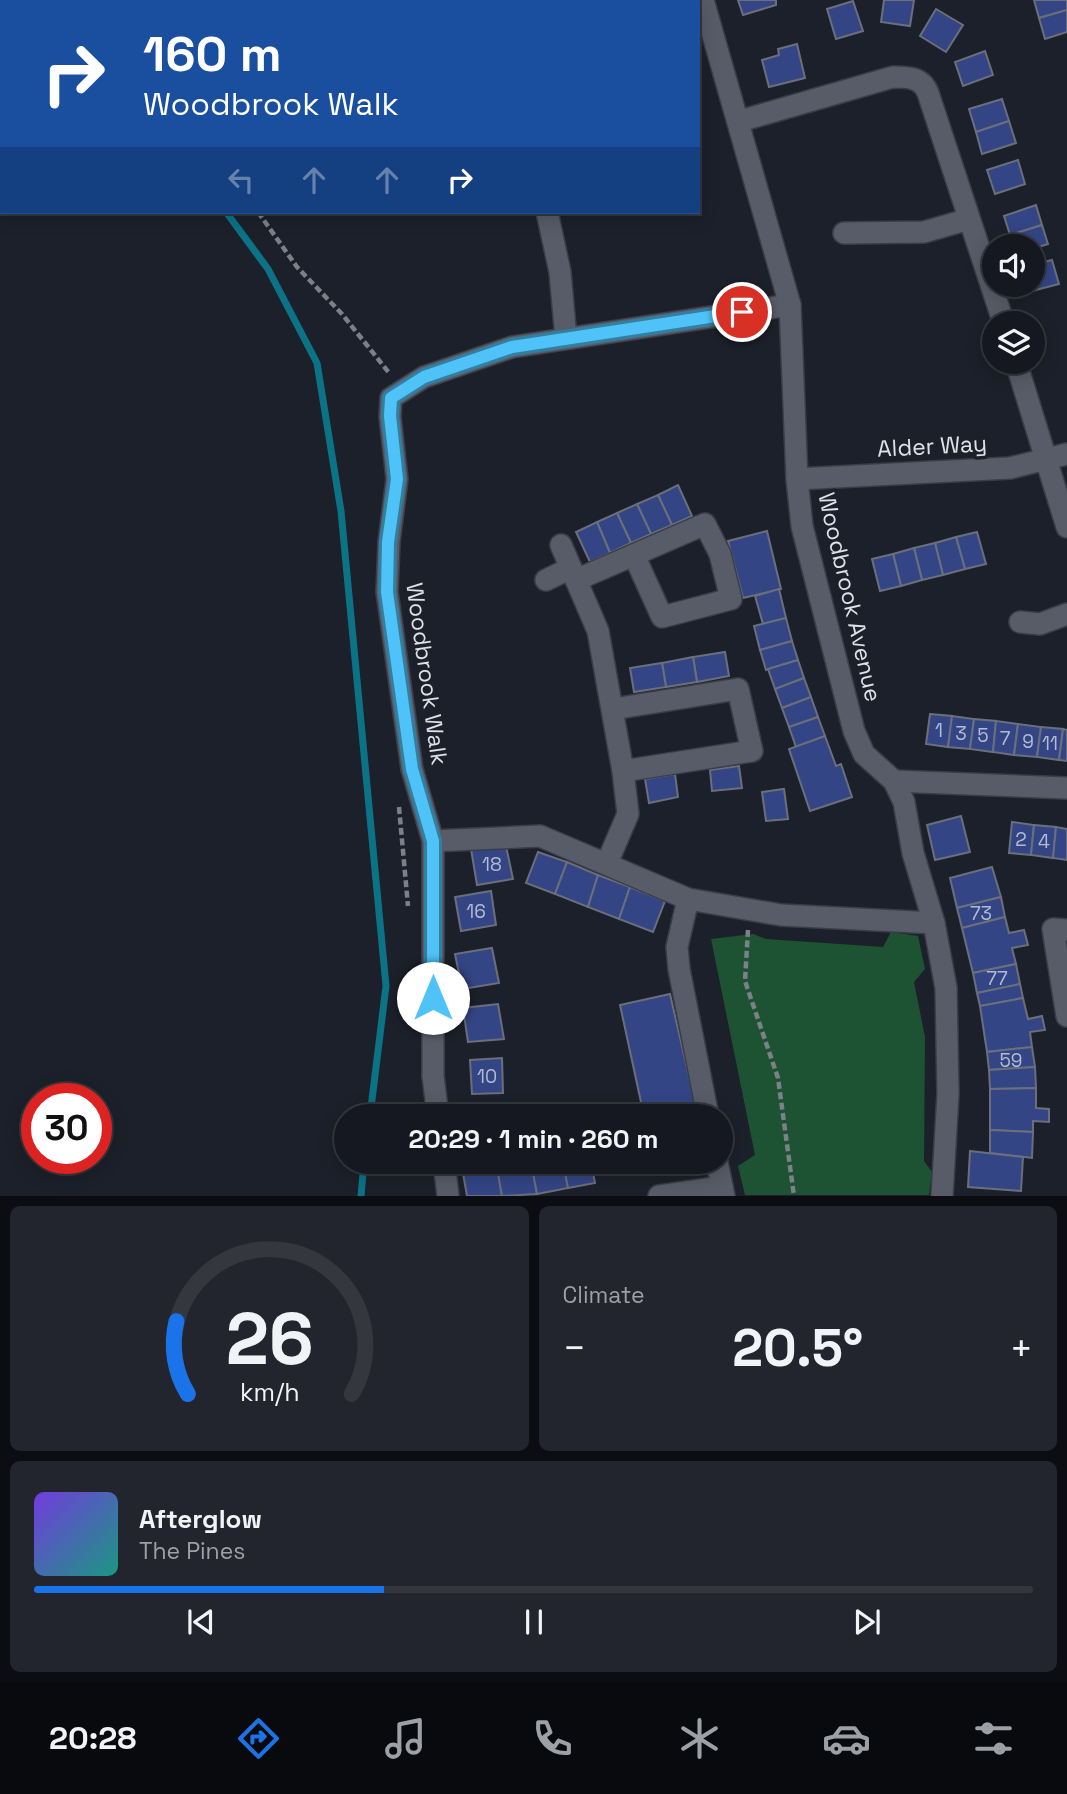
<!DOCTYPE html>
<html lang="en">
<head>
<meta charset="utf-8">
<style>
	body { margin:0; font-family:"Space Grotesk",sans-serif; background:#22252d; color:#f1f3f6; height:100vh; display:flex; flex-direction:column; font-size:26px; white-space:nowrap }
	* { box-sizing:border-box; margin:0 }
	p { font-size:23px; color:#9da0a5 }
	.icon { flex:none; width:38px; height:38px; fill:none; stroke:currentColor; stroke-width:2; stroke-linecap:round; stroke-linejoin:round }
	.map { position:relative; height:1196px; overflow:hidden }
	.side { display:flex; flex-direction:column; gap:10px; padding:10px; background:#0c0d12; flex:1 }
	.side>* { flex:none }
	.banner { position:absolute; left:0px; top:0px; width:700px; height:214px; box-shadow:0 4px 18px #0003,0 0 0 2px #34373e; background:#1a4fa0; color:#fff; overflow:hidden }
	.buttons { position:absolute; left:982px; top:234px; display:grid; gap:14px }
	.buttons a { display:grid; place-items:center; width:63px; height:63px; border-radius:50%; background:#151820; box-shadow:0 4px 18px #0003,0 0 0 2px #34373e; font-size:35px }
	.speed { position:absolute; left:21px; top:1083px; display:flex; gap:14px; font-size:35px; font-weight:700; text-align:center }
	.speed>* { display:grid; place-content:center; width:91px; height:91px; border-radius:50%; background:#151820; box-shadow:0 4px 18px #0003,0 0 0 2px #34373e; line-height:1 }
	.speed .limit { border:10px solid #d22; background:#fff; color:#111 }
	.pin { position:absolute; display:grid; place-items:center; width:60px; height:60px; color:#fff; margin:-30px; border:4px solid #fff; border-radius:50%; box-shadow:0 2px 7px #0007 }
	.me { position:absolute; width:77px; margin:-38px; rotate:0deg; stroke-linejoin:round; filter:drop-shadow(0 0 5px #0008) }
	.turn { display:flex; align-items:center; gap:24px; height:147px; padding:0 28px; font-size:32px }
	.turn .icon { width:91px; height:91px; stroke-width:2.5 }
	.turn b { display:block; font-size:49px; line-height:60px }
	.lanes { display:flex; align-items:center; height:66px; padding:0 28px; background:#0003; justify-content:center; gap:35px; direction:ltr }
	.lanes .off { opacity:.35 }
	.big { font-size:52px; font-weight:800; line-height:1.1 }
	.side .card { flex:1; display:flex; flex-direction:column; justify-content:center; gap:10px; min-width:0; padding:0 24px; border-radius:10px; background:#22252d }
	.side .dial { align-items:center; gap:0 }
	.dial svg { height:182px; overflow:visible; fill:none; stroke:#34373e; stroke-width:7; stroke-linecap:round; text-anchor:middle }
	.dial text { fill:#f1f3f6; stroke:none }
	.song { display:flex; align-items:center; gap:21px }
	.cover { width:84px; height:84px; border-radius:10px; background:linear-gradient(135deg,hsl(260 70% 55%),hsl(170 70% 35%)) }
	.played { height:7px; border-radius:4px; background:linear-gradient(90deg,#1a73e8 35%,#34373e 35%) }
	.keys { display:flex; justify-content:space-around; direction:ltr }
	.heat { display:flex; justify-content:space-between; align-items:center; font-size:38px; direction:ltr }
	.side .tiles { flex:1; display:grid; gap:10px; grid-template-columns:1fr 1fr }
	.card:last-child { grid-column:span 2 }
	.trip { position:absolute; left:334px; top:1104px; width:399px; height:70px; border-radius:35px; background:#151820; box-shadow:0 4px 18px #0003,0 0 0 2px #34373e; font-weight:800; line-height:70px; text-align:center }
	.dock { display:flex; height:112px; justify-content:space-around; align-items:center; background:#080a0d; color:#9da0a5 }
	.dock .icon { width:49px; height:49px }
	.dock .active { color:#1a73e8 }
	.dock b { font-size:32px; color:#f1f3f6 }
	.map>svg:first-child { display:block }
	.green { fill:#1d5333 }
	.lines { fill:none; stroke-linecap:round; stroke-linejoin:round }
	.stream { stroke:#0b7385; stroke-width:7 }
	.building { fill:#334585; stroke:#6a6f7b; stroke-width:2 }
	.minor-casing { stroke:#3b3d46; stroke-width:24 }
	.path { stroke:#7c8088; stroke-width:4.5; stroke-dasharray:7 3.5; stroke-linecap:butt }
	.minor { stroke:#585c68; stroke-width:21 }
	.route-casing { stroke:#337fa1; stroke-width:18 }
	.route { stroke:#4fc3f7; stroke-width:12 }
	.labels { text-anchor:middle; stroke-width:7; stroke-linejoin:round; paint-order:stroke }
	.number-label { font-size:19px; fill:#b4bbd0 }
	.street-label { font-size:23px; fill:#dfe2e9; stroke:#1c202a }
</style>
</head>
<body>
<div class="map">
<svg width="1067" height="1196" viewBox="0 0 1067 1196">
	<rect width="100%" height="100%" fill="#1c202a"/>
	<polygon class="green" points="891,932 918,936 925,969 914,982 925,1037 924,1161 932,1172 929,1195 745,1195 738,1166 755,1155 711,939 753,934 766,939 883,947"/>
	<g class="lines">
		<g class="stream">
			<polyline points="260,2 263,0"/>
			<polyline points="226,212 268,269 317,363 341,511 386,986 370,1116"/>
			<polyline points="361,1196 364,1162"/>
		</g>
	</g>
	<g class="building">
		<polygon points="738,0 776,0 776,5 743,15"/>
		<polygon points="884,0 914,0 910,26 881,22"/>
		<polygon points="1034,0 1067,0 1067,10 1039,18"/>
		<polygon points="853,1 863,31 836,39 827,9"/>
		<polygon points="936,9 963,25 946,52 920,36"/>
		<polygon points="1067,10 1067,32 1045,39 1039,18"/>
		<polygon points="797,44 805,78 769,87 762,60 779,55 778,49"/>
		<polygon points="985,51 993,75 963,86 955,62"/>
		<polygon points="1002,99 1009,121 976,132 969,109"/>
		<polygon points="1009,121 1016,143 982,154 976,132"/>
		<polygon points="1018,160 1025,184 995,194 987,170"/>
		<polygon points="1036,205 1042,225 1010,235 1004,216"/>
		<polygon points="1042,225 1048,244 1032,249 1014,247 1010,235"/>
		<polygon points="1052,260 1059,284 1028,292 1026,285 1032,285 1032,265"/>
		<polygon points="678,485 692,516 672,525 658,495"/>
		<polygon points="658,495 672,525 651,534 637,504"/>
		<polygon points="637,504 651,534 631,543 617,513"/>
		<polygon points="617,513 631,543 610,553 597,522"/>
		<polygon points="597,522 610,553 590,562 576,532"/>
		<polygon points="767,531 781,589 743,598 728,541"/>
		<polygon points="977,532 986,564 965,569 956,537"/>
		<polygon points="956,537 965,569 943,575 935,543"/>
		<polygon points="935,543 943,575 922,580 914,548"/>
		<polygon points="914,548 922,580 901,586 893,554"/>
		<polygon points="893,554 901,586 880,591 872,559"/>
		<polygon points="779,589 786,618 763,624 755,596"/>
		<polygon points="786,618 792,641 760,650 754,626"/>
		<polygon points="792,641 798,660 766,670 760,650"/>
		<polygon points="725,652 729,676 697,682 693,657"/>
		<polygon points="693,657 697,682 666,687 662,663"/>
		<polygon points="798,660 804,678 775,689 768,669"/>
		<polygon points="662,663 666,687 634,692 630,668"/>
		<polygon points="804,678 811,697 782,708 775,689"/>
		<polygon points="811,697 818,717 789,727 782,708"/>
		<polygon points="930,714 952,716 948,747 926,744"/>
		<polygon points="952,716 974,719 970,749 948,747"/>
		<polygon points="818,717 825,736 796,747 789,727"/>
		<polygon points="974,719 996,721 993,752 970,749"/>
		<polygon points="996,721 1018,724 1014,755 993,752"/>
		<polygon points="1018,724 1041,727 1037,757 1014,755"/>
		<polygon points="1041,727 1063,729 1059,760 1037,757"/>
		<polygon points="1063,729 1067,730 1067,761 1059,760"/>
		<polygon points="825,736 836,766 841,764 852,797 810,811 789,749"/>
		<polygon points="739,766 742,788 712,791 710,770"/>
		<polygon points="675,774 678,797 649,803 645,779"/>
		<polygon points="784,789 788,819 766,821 762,792"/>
		<polygon points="961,816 970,852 935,860 927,825"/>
		<polygon points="1012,822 1034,825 1031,855 1009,853"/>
		<polygon points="1034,825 1056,827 1053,858 1031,855"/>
		<polygon points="1056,827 1067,829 1067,860 1053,858"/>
		<polygon points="506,846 513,879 477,885 471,849"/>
		<polygon points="538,852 567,862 555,894 526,883"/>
		<polygon points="567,862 598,875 588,907 555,894"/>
		<polygon points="992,867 1001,897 957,908 950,878"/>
		<polygon points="598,875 630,887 619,919 588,907"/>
		<polygon points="630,887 665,901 653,932 619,919"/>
		<polygon points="491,891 496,925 461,931 455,897"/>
		<polygon points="1001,897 1005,917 962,928 957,908"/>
		<polygon points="1005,917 1009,933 1024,930 1028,945 1012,948 1016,964 973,973 962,928"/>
		<polygon points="492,948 499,983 462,989 455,954"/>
		<polygon points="1016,964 1020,984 977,993 973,973"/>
		<polygon points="1020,984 1023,998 980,1006 977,993"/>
		<polygon points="670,994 698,1116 644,1116 620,1005"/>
		<polygon points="1023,998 1028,1019 1042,1016 1045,1030 1030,1032 1032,1047 987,1052 980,1006"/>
		<polygon points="498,1004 504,1039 468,1042 463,1008"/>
		<polygon points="1032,1047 1035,1067 989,1070 987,1052"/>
		<polygon points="502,1058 503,1093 472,1094 470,1060"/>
		<polygon points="1035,1067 1036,1088 990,1089 989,1070"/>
		<polygon points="1036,1088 1036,1108 1049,1109 1049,1122 1033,1121 1033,1132 990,1130 990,1089"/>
		<polygon points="990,1130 1033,1132 1032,1158 990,1153"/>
		<polygon points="970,1151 1023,1157 1021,1191 968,1187"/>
		<polygon points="461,1162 482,1162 484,1169 497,1167 502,1196 467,1196"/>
		<polygon points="496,1162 531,1162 537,1194 502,1196"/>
		<polygon points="531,1162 563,1162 568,1188 537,1194"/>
		<polygon points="563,1162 591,1162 595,1183 568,1188"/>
	</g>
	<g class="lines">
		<g class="minor-casing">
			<g id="minor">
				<polyline points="87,0 88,2"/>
				<polyline points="478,0 478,2"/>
				<polyline points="703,0 790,305 797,479 802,526 854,731 864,754 894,781 904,802 913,853 934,923 946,988 948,1094 942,1196"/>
				<polyline points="199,2 202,0"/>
				<path d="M740,121L893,77C908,77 922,77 928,93L1004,324"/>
				<polyline points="547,212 560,272 566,338"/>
				<polyline points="844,233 924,232 969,219"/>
				<polyline points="1016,362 1067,527"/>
				<polyline points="797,479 1010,468 1067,454"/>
				<polyline points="561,545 598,631 623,771 628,814 607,863"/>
				<polyline points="546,580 571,568"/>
				<polyline points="576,580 705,524 720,554 731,599 662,617 634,555"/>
				<polyline points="1020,622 1040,624 1067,614"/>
				<polyline points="613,709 738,689 752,751 623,771"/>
				<polyline points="894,781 1067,788"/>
				<polyline points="433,841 540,836 688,899 781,915 934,923"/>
				<polyline points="688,899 677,947 679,969 708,1116"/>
				<polyline points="1067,930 1053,929 1067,1016"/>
				<polyline points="438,1116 433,1076 433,841 412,769 387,592 389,542 397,479 390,417 391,398 424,377 512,347 790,305"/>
				<polyline points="444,1162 448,1196"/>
				<polyline points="717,1162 724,1196"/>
				<polyline points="659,1196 722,1187"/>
			</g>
		</g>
		<g class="path">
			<polyline points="258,212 297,267 342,314 390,374"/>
			<polyline points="399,807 408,906"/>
			<polyline points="748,930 745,981 778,1078 794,1196"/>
		</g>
		<use href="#minor" class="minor"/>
	</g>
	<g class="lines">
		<g class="route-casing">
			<polyline id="route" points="433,998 433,841 412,769 387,592 388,542 397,479 390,416 391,398 424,377 512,347 742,312"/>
		</g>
		<use href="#route" class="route"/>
	</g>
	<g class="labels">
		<g class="number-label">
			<text x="939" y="737">1</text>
			<text x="961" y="740">3</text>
			<text x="983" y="742">5</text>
			<text x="1005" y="745">7</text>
			<text x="1028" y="748">9</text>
			<text x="1050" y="750">11</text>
			<text x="1021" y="846">2</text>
			<text x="1044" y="848">4</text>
			<text x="492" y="871">18</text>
			<text x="476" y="918">16</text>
			<text x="981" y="920">73</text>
			<text x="997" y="985">77</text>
			<text x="1011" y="1067">59</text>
			<text x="487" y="1083">10</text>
		</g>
		<g class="street-label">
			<text transform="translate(932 446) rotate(-3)" y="8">Alder Way</text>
			<text transform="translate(850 597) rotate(77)" y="8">Woodbrook Avenue</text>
			<text transform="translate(427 674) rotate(82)" y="8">Woodbrook Walk</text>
		</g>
	</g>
</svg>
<div class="buttons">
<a><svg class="icon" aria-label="sound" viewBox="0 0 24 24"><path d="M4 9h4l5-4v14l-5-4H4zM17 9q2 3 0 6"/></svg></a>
<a><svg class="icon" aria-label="layers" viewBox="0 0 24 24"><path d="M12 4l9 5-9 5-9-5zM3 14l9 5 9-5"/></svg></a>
</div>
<div class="speed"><div class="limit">30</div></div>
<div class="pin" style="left:742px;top:312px;background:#d93025"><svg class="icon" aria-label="arrive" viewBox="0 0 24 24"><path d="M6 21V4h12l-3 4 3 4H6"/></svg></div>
<svg class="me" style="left:433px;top:998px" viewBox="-20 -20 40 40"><circle r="19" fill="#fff"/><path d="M0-13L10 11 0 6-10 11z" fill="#4fc3f7"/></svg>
<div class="trip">20:29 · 1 min · 260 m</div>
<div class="banner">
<div class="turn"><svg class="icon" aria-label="right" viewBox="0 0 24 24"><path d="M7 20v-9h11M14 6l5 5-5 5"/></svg><div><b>160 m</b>Woodbrook Walk</div></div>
<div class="lanes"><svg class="icon off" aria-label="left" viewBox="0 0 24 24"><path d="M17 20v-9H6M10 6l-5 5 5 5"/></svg><svg class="icon off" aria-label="ahead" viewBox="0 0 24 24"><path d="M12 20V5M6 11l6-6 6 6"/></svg><svg class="icon off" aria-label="ahead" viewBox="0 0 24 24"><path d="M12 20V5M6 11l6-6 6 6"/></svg><svg class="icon" aria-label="right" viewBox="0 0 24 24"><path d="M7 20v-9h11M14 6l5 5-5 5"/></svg></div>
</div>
</div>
<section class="side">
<div class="tiles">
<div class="card dial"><svg viewBox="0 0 100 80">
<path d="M14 69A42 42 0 1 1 86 69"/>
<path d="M14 69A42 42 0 0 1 9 37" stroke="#1a73e8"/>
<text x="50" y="56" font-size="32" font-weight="700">26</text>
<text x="50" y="72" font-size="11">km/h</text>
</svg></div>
<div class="card"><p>Climate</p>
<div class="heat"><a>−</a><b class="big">20.5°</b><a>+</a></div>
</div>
<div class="card">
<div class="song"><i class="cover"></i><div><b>Afterglow</b><p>The Pines</p></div></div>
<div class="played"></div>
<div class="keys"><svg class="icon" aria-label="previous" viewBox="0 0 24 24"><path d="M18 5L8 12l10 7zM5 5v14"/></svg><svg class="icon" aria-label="pause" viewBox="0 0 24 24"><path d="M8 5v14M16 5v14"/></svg><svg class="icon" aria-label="next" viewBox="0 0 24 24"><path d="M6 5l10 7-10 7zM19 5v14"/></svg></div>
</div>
</div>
</section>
<nav class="dock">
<b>20:28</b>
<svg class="icon active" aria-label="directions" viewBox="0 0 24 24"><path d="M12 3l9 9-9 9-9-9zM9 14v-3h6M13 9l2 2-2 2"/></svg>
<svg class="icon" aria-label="music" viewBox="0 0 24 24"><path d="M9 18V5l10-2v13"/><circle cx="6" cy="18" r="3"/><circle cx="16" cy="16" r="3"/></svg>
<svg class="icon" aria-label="phone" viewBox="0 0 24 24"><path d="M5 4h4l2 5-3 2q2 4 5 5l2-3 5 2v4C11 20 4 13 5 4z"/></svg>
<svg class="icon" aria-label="climate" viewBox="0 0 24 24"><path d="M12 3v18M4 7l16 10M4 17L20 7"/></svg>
<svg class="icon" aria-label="car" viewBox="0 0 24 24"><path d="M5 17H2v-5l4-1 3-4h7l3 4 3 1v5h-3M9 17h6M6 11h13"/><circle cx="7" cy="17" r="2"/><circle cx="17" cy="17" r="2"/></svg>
<svg class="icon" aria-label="filters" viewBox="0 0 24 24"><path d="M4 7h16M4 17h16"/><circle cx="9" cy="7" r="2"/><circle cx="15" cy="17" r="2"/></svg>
</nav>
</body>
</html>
